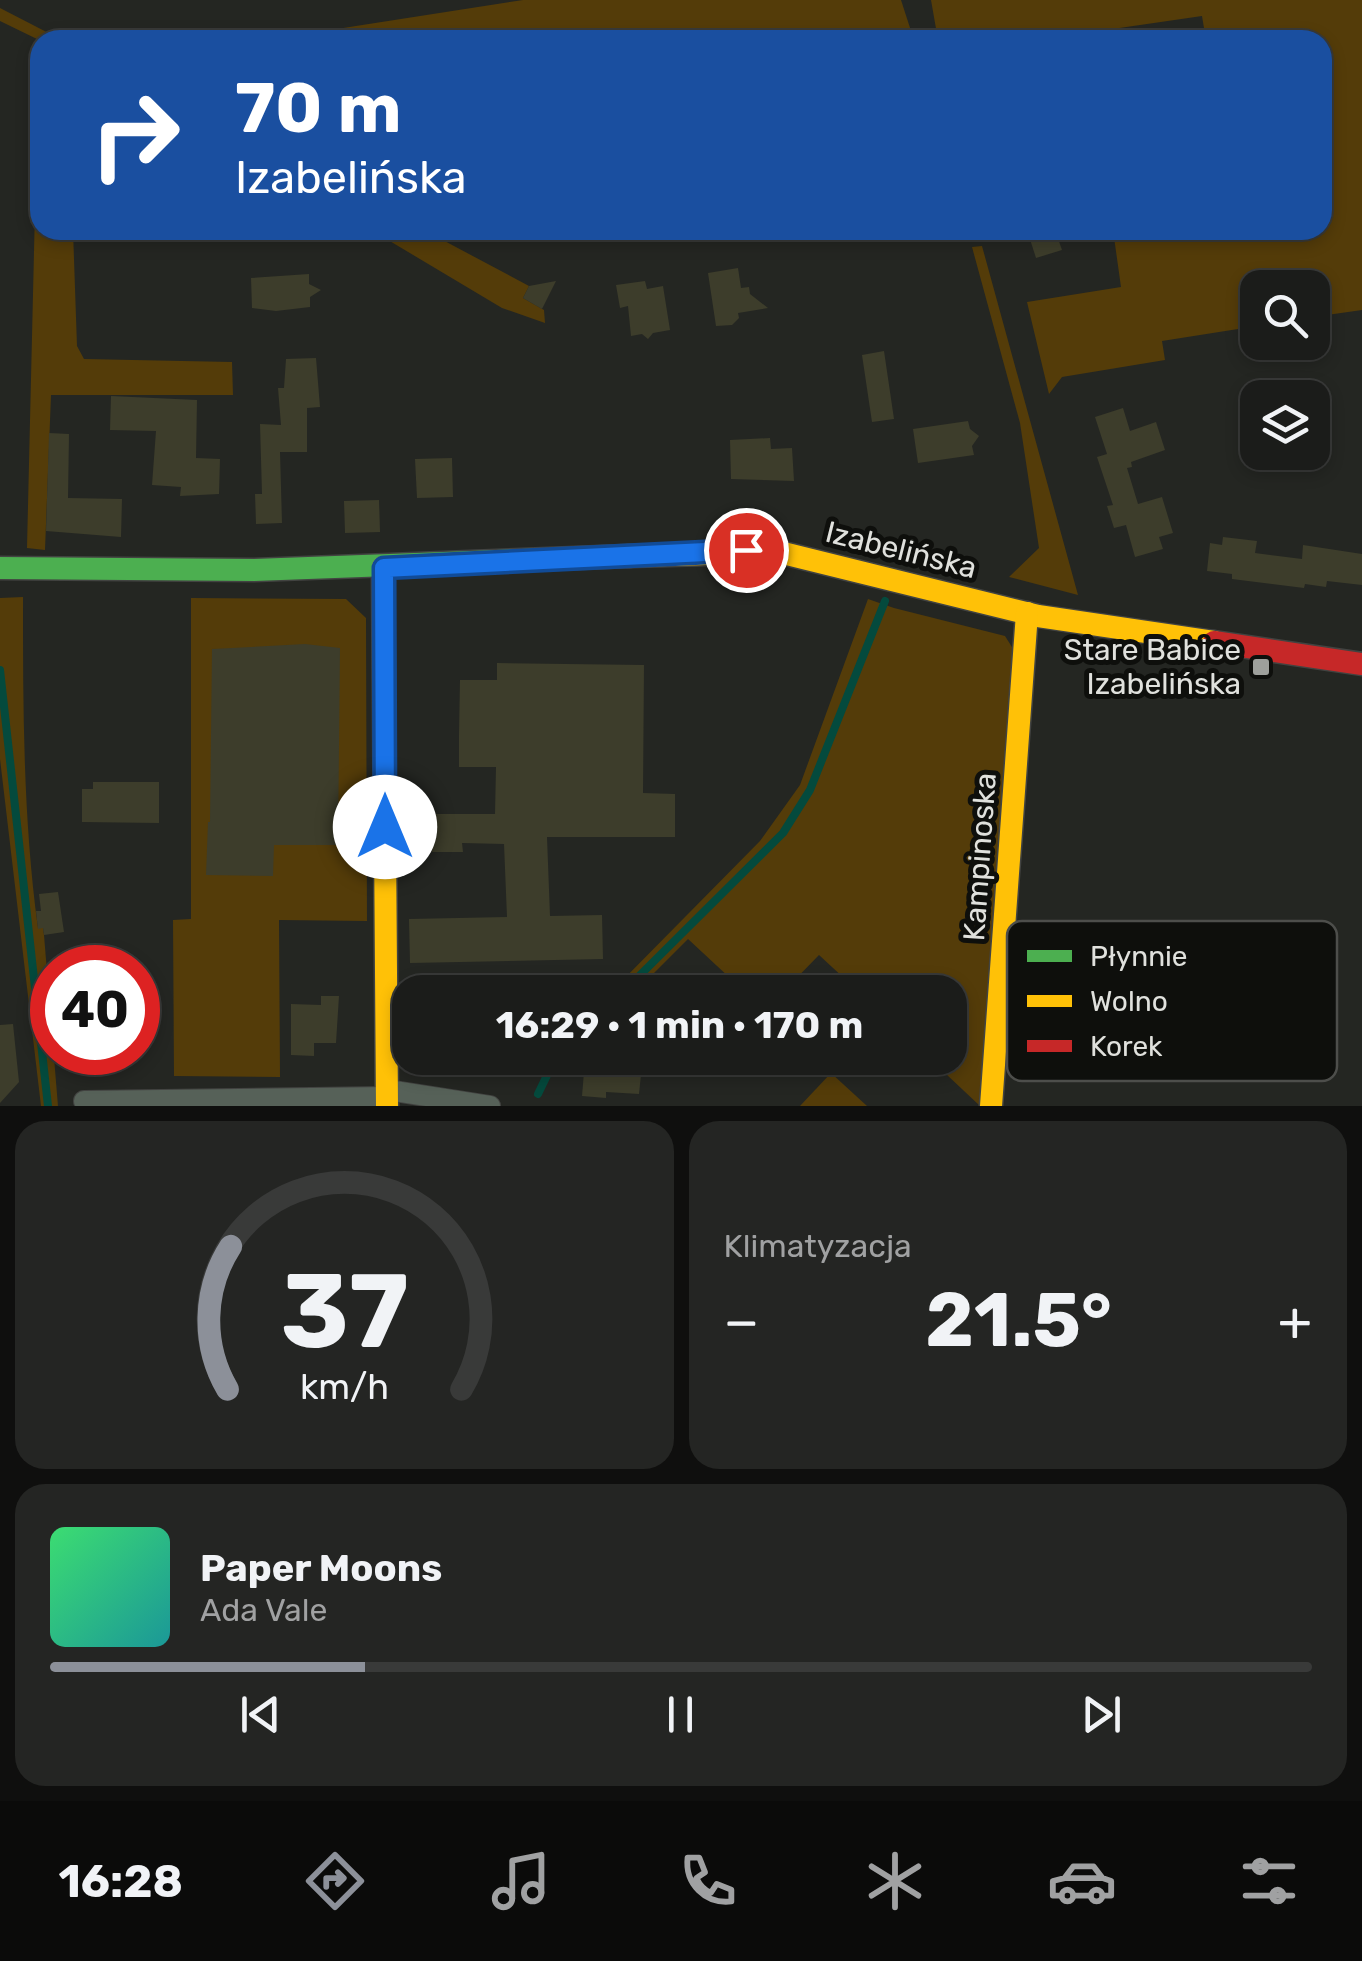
<!DOCTYPE html>
<html lang="pl">
<head>
<meta charset="utf-8">
<style>
	body { margin:0; font-family:Rubik,sans-serif; background:#242523; color:#f1f3f6; height:100vh; display:flex; flex-direction:column; font-size:38px; white-space:nowrap }
	* { box-sizing:border-box; margin:0 }
	p { font-size:32px; color:#a0a1a2 }
	.icon { flex:none; width:55px; height:55px; fill:none; stroke:currentColor; stroke-width:2; stroke-linecap:round; stroke-linejoin:round }
	.map { position:relative; height:1106px; overflow:hidden }
	.sheet { display:flex; flex-direction:column; gap:15px; padding:15px; background:#0f0f0e; flex:1 }
	.sheet>* { flex:none }
	.hud { position:absolute; left:30px; top:30px; width:1302px; height:210px; border-radius:30px; box-shadow:0 5px 15px #0003,0 0 0 2px #393a39; background:#1a4fa0; color:#fff; overflow:hidden }
	.controls { position:absolute; left:1240px; top:270px; display:grid; gap:20px }
	.controls a { display:grid; place-items:center; width:90px; height:90px; border-radius:20px; background:#1b1c1a; box-shadow:0 5px 15px #0003,0 0 0 2px #393a39; font-size:50px }
	.speed { position:absolute; left:30px; top:945px; display:flex; gap:20px; font-size:50px; font-weight:700; text-align:center }
	.speed>* { display:grid; place-content:center; width:130px; height:130px; border-radius:50%; background:#1b1c1a; box-shadow:0 5px 15px #0003,0 0 0 2px #393a39; line-height:1 }
	.speed .limit { border:15px solid #d22; background:#fff; color:#111 }
	.pin { position:absolute; display:grid; place-items:center; width:85px; height:85px; color:#fff; margin:-42px; border:5px solid #fff; border-radius:50%; box-shadow:0 2px 10px #0007 }
	.me { position:absolute; width:110px; margin:-55px; rotate:0deg; stroke-linejoin:round; filter:drop-shadow(0 0 8px #0008) }
	.turn { display:flex; align-items:center; gap:35px; height:210px; padding:0 40px; font-size:45px }
	.turn .icon { width:130px; height:130px; stroke-width:2.5 }
	.turn b { display:block; font-size:70px; line-height:85px }
	.big { font-size:75px; font-weight:700; line-height:1.1 }
	.sheet .tile { flex:1; display:flex; flex-direction:column; justify-content:center; gap:15px; min-width:0; padding:0 35px; border-radius:30px; background:#242523 }
	.sheet .dial { align-items:center; gap:0 }
	.dial svg { height:260px; overflow:visible; fill:none; stroke:#393a39; stroke-width:7; stroke-linecap:round; text-anchor:middle }
	.dial text { fill:#f1f3f6; stroke:none }
	.song { display:flex; align-items:center; gap:30px }
	.cover { width:120px; height:120px; border-radius:15px; background:linear-gradient(135deg,hsl(140 70% 55%),hsl(180 70% 35%)) }
	.played { height:10px; border-radius:5px; background:linear-gradient(90deg,#8c9099 25%,#393a39 25%) }
	.keys { display:flex; justify-content:space-around; direction:ltr }
	.heat { display:flex; justify-content:space-between; align-items:center; font-size:55px; direction:ltr }
	.sheet .tiles { flex:1; display:grid; gap:15px; grid-template-columns:1fr 1fr }
	.tile:last-child { grid-column:span 2 }
	.trip { position:absolute; left:392px; top:975px; width:575px; height:100px; border-radius:30px; background:#1b1c1a; box-shadow:0 5px 15px #0003,0 0 0 2px #393a39; font-weight:700; line-height:100px; text-align:center }
	.dock { display:flex; height:160px; justify-content:space-around; align-items:center; background:#0b0b0a; color:#a0a1a2 }
	.dock .icon { width:70px; height:70px }
	.dock .active { color:#8c9099 }
	.dock b { font-size:45px; color:#f1f3f6 }
	.map>svg:first-child { display:block }
	.green { fill:#543c09 }
	.lines { fill:none; stroke-linecap:round; stroke-linejoin:round }
	.stream { stroke:#044a3d; stroke-width:8 }
	.building { fill:#3d3d2b }
	.street-casing { stroke:#424341; stroke-width:22 }
	.fast-casing { stroke:#424341; stroke-width:25 }
	.slow-casing { stroke:#424341; stroke-width:25 }
	.jam-casing { stroke:#424341; stroke-width:25 }
	.street { stroke:#566158; stroke-width:20 }
	.fast { stroke:#4caf50; stroke-width:22 }
	.slow { stroke:#ffc107; stroke-width:22 }
	.jam { stroke:#c62828; stroke-width:22 }
	.route-casing { stroke:#114b97; stroke-width:25 }
	.route { stroke:#1a73e8; stroke-width:18 }
	.poi-dot { fill:#9ea09c; stroke:#0e0f0c; stroke-width:4 }
	.labels { text-anchor:middle; stroke-width:10; stroke-linejoin:round; paint-order:stroke }
	.street-label { font-size:30px; fill:#e0e1dd; stroke:#0e0f0c }
	.poi-label { font-size:30px; fill:#e0e1dd; stroke:#0e0f0c; text-anchor:end }
	.key { fill:#0e0f0c; stroke:#4d4e4b; stroke-width:2.5 }
	.key-label { font-size:28px; fill:#e0e1dd }
</style>
</head>
<body>
<div class="map">
<svg width="1362" height="1106" viewBox="0 0 1362 1106">
	<rect width="100%" height="100%" fill="#242622"/>
	<g class="green">
		<polygon points="523,0 901,0 912,34 908,40 266,40"/>
		<polygon points="931,0 1362,0 1362,310 1313,317 1312,288 1258,288 1257,326 1162,341 1165,360 1062,377 1049,394 1027,302 1121,287 1113,230 1322,230 1322,40 1206,40 1202,16 1037,40 938,40"/>
		<polygon points="0,8 62,40 40,40 40,230 73,230 77,346 84,359 232,362 233,395 51,395 45,550 27,548 39,40 0,21"/>
		<polygon points="383,230 424,230 529,286 523,298 544,310 545,323 502,308 383,237"/>
		<polygon points="982,246 1078,595 1009,577 1039,548 1020,423 972,247"/>
		<path d="M23,597C23,708 23,819 38,928H43L44,935L58,1106H41L0,759V598Z"/>
		<polygon points="191,598 346,599 366,618 367,921 279,920 280,1077 174,1076 173,920 191,919"/>
		<polygon points="868,599 894,608 1005,636 1017,655 980,1106 929,1058 950,1058 950,992 859,992 819,955 783,992 745,992 688,939 635,992 611,992 760,841 800,785"/>
		<polygon points="831,1073 867,1106 800,1106"/>
	</g>
	<g class="lines">
		<g class="stream">
			<polyline points="0,670 48,1106"/>
			<polyline points="623,992 783,833 810,790 885,601"/>
			<polyline points="538,1094 551,1067 559,1058"/>
		</g>
	</g>
	<g class="building">
		<polygon points="1040,230 1055,230 1062,250 1036,258 1028,233"/>
		<polygon points="738,268 741,288 749,287 750,294 768,308 738,313 739,318 732,325 716,326 708,273"/>
		<polygon points="309,274 309,284 321,290 310,297 310,307 276,311 252,308 251,278"/>
		<polygon points="556,281 542,309 523,298 529,286"/>
		<polygon points="645,281 647,289 663,286 670,330 653,333 648,339 642,334 631,336 628,306 620,308 616,285"/>
		<polygon points="884,351 894,419 872,422 862,355"/>
		<polygon points="316,358 320,407 307,408 307,452 280,452 282,523 256,524 255,494 262,494 260,424 281,425 278,388 284,388 286,359"/>
		<polygon points="111,396 197,400 196,458 220,459 219,494 180,496 181,487 152,485 156,431 110,430"/>
		<polygon points="1123,408 1130,431 1156,422 1165,450 1131,462 1132,467 1127,468 1138,504 1162,497 1173,533 1159,537 1163,549 1135,557 1126,525 1114,528 1107,506 1113,505 1097,457 1107,454 1095,417"/>
		<polygon points="968,421 970,429 979,436 972,446 974,455 918,463 913,429"/>
		<polygon points="49,433 69,434 68,498 122,499 121,537 46,531"/>
		<polygon points="770,438 771,449 792,448 794,481 731,479 730,440"/>
		<polygon points="452,458 453,497 417,498 415,459"/>
		<polygon points="379,500 380,532 345,533 344,501"/>
		<polygon points="1223,537 1257,541 1255,553 1302,559 1303,545 1362,554 1362,585 1327,581 1326,587 1305,584 1304,588 1232,579 1232,574 1207,571 1210,543 1222,545"/>
		<polygon points="305,644 340,648 338,845 274,845 273,876 206,875 208,822 210,822 212,649"/>
		<polygon points="497,663 644,665 643,793 675,794 675,837 547,837 550,916 602,915 603,959 410,963 409,919 507,917 504,844 462,843 463,852 432,852 433,814 495,814 496,767 459,767 459,735 460,680 497,680"/>
		<polygon points="93,782 159,782 159,823 82,822 82,789 93,789"/>
		<polygon points="58,892 64,932 44,935 43,928 38,929 36,911 41,911 39,894"/>
		<polygon points="321,996 339,996 336,1043 314,1043 314,1056 291,1055 291,1004 321,1005"/>
		<polygon points="13,1024 19,1082 0,1103 0,1025"/>
		<polygon points="591,1058 630,1058 630,1064 642,1065 639,1094 606,1092 606,1098 582,1096 584,1072 590,1073"/>
	</g>
	<g class="lines">
		<g class="street-casing">
			<g id="street">
				<polyline points="388,1090 490,1106"/>
				<polyline points="84,1101 387,1097"/>
			</g>
		</g>
		<g class="fast-casing">
			<polyline id="fast" points="0,568 254,570 629,556"/>
		</g>
		<g class="slow-casing">
			<g id="slow">
				<polyline points="629,556 779,552 1038,616 1214,642"/>
				<polyline points="383,567 387,1106"/>
				<polyline points="991,1106 1027,613"/>
			</g>
		</g>
		<g class="jam-casing">
			<polyline id="jam" points="1214,642 1362,664"/>
		</g>
		<use href="#street" class="street"/>
		<use href="#fast" class="fast"/>
		<use href="#slow" class="slow"/>
		<use href="#jam" class="jam"/>
	</g>
	<g class="lines">
		<g class="route-casing">
			<polyline id="route" points="385,827 384,568 746,550"/>
		</g>
		<use href="#route" class="route"/>
	</g>
	<rect class="poi-dot" x="1251" y="657" width="20" height="20" rx="5"/>
	<g class="labels">
		<g class="street-label">
			<text transform="translate(901 550) rotate(14)" y="10">Izabelińska</text>
			<text transform="translate(980 857) rotate(-86)" y="10">Kampinoska</text>
		</g>
		<g class="poi-label">
			<text x="1241" y="660">Stare Babice<tspan x="1241" dy="34">Izabelińska</tspan></text>
		</g>
	</g>
	<rect x="1007" y="921" width="330" height="160" rx="15" class="key"/>
	<rect x="1027" y="950" width="45" height="12" fill="#4caf50"/>
	<rect x="1027" y="995" width="45" height="12" fill="#ffc107"/>
	<rect x="1027" y="1040" width="45" height="12" fill="#c62828"/>
	<g class="key-label">
		<text x="1090" y="966">Płynnie</text>
		<text x="1090" y="1011">Wolno</text>
		<text x="1090" y="1056">Korek</text>
	</g>
</svg>
<div class="controls">
<a><svg class="icon" aria-label="search" viewBox="0 0 24 24"><circle cx="10" cy="10" r="6"/><path d="M15 15l6 6"/></svg></a>
<a><svg class="icon" aria-label="layers" viewBox="0 0 24 24"><path d="M12 4l9 5-9 5-9-5zM3 14l9 5 9-5"/></svg></a>
</div>
<div class="speed"><div class="limit">40</div></div>
<div class="pin" style="left:746px;top:550px;background:#d93025"><svg class="icon" aria-label="arrive" viewBox="0 0 24 24"><path d="M6 21V4h12l-3 4 3 4H6"/></svg></div>
<svg class="me" style="left:385px;top:827px" viewBox="-20 -20 40 40"><circle r="19" fill="#fff"/><path d="M0-13L10 11 0 6-10 11z" fill="#1a73e8"/></svg>
<div class="trip">16:29 · 1 min · 170 m</div>
<div class="hud">
<div class="turn"><svg class="icon" aria-label="right" viewBox="0 0 24 24"><path d="M7 20v-9h11M14 6l5 5-5 5"/></svg><div><b>70 m</b>Izabelińska</div></div>
</div>
</div>
<section class="sheet">
<div class="tiles">
<div class="tile dial"><svg viewBox="0 0 100 80">
<path d="M14 69A42 42 0 1 1 86 69"/>
<path d="M14 69A42 42 0 0 1 15 25" stroke="#8c9099"/>
<text x="50" y="56" font-size="32" font-weight="700">37</text>
<text x="50" y="72" font-size="11">km/h</text>
</svg></div>
<div class="tile"><p>Klimatyzacja</p>
<div class="heat"><a>−</a><b class="big">21.5°</b><a>+</a></div>
</div>
<div class="tile">
<div class="song"><i class="cover"></i><div><b>Paper Moons</b><p>Ada Vale</p></div></div>
<div class="played"></div>
<div class="keys"><svg class="icon" aria-label="previous" viewBox="0 0 24 24"><path d="M18 5L8 12l10 7zM5 5v14"/></svg><svg class="icon" aria-label="pause" viewBox="0 0 24 24"><path d="M8 5v14M16 5v14"/></svg><svg class="icon" aria-label="next" viewBox="0 0 24 24"><path d="M6 5l10 7-10 7zM19 5v14"/></svg></div>
</div>
</div>
</section>
<nav class="dock">
<b>16:28</b>
<svg class="icon active" aria-label="directions" viewBox="0 0 24 24"><path d="M12 3l9 9-9 9-9-9zM9 14v-3h6M13 9l2 2-2 2"/></svg>
<svg class="icon" aria-label="music" viewBox="0 0 24 24"><path d="M9 18V5l10-2v13"/><circle cx="6" cy="18" r="3"/><circle cx="16" cy="16" r="3"/></svg>
<svg class="icon" aria-label="phone" viewBox="0 0 24 24"><path d="M5 4h4l2 5-3 2q2 4 5 5l2-3 5 2v4C11 20 4 13 5 4z"/></svg>
<svg class="icon" aria-label="climate" viewBox="0 0 24 24"><path d="M12 3v18M4 7l16 10M4 17L20 7"/></svg>
<svg class="icon" aria-label="car" viewBox="0 0 24 24"><path d="M5 17H2v-5l4-1 3-4h7l3 4 3 1v5h-3M9 17h6M6 11h13"/><circle cx="7" cy="17" r="2"/><circle cx="17" cy="17" r="2"/></svg>
<svg class="icon" aria-label="filters" viewBox="0 0 24 24"><path d="M4 7h16M4 17h16"/><circle cx="9" cy="7" r="2"/><circle cx="15" cy="17" r="2"/></svg>
</nav>
</body>
</html>
